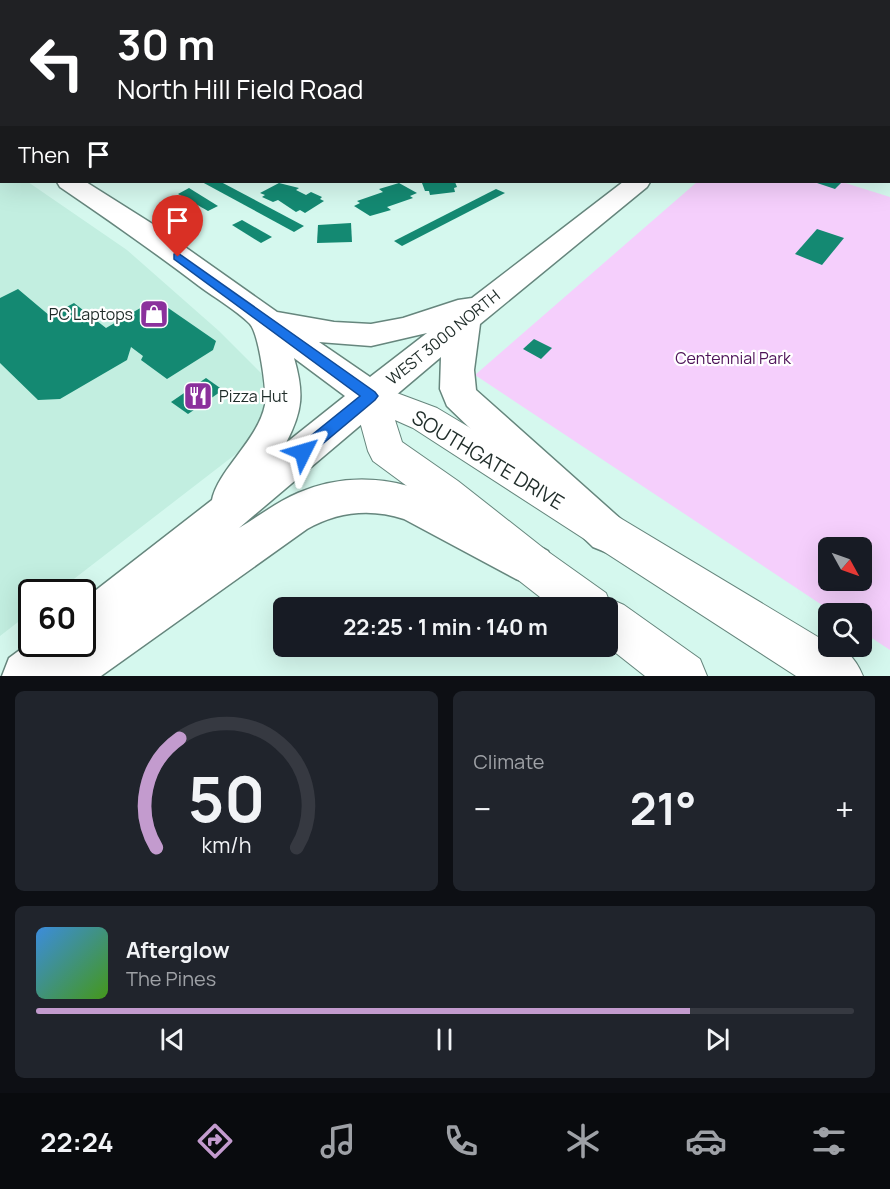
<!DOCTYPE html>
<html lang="en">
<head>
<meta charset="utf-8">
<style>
	body { margin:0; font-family:Manrope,sans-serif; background:#20242c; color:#f1f3f6; height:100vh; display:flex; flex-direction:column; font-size:22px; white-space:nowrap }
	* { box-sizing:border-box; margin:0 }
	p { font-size:20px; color:#9ea1a6 }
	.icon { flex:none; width:33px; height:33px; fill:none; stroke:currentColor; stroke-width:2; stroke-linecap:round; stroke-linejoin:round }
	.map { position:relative; height:676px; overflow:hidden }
	.panel { display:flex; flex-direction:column; gap:15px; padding:15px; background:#0d0f14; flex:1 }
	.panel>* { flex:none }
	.hud { position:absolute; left:0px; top:0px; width:891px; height:183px; box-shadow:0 6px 24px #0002; background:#202124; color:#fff; overflow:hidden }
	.needle { width:39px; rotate:130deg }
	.controls { position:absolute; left:818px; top:537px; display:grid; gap:12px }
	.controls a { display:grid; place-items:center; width:54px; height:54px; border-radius:9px; background:#171b24; box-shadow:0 6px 24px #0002; font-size:30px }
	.speed { position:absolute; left:18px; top:579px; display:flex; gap:12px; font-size:30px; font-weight:700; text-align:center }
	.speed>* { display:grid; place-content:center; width:78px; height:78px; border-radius:50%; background:#171b24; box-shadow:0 6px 24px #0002; line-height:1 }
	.speed .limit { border:3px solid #111; border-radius:9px; background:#fff; color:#111 }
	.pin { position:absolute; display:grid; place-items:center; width:51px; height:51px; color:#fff; margin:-62px -26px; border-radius:50% 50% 50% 0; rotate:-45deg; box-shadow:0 0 6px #0007 }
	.pin .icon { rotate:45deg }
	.me { position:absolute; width:66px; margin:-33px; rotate:50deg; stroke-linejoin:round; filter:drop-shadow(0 0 4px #0008) }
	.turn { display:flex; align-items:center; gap:21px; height:126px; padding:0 18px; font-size:27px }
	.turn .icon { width:78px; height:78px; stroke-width:2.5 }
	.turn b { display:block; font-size:42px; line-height:51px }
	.then { display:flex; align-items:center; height:57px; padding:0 18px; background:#0003; gap:12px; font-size:22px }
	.big { font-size:45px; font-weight:700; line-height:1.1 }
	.panel .card { flex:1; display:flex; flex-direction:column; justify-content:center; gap:9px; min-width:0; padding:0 21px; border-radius:9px; background:#20242c }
	.panel .dial { align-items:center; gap:0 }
	.dial svg { height:156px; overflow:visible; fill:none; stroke:#363941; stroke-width:7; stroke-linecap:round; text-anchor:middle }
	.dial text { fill:#f1f3f6; stroke:none }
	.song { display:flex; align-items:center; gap:18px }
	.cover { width:72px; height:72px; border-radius:9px; background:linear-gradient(135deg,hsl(210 70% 55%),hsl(100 70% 35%)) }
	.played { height:6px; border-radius:3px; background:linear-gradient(90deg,#c39bce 80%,#363941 80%) }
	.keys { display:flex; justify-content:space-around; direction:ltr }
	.heat { display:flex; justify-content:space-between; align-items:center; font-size:33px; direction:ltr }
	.panel .tiles { flex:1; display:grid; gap:15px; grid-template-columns:1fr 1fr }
	.card:last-child { grid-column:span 2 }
	.trip { position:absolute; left:273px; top:597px; width:345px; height:60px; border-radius:9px; background:#171b24; box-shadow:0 6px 24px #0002; font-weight:700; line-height:60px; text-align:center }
	.tabs { display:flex; height:96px; justify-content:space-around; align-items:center; background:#090b0e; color:#9ea1a6 }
	.tabs .icon { width:42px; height:42px }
	.tabs .current { color:#c39bce }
	.tabs b { font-size:27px; color:#f1f3f6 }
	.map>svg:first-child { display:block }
	.built { fill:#c2eee0 }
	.green { fill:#f5cffc; fill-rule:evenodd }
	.building { fill:#148972 }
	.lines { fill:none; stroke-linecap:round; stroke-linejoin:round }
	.minor-casing { stroke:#66867d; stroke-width:4 }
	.secondary-casing { stroke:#66867d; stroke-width:2 }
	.primary-casing { stroke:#66867d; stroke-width:3 }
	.minor { fill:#fff; fill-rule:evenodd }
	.secondary { fill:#fff; fill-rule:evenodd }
	.primary { fill:#fff; fill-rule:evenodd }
	.route { fill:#1a73e8; stroke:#114b97; stroke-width:1.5 }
	.labels { text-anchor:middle; stroke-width:4.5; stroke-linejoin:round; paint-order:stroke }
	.poi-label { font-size:16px; fill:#1f2c29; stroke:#fff; text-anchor:end }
	.street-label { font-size:16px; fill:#1f2c29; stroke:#fff }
	.park-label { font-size:16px; fill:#4d1258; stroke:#fff }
	.near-street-label { font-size:20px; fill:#1f2c29; stroke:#fff }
</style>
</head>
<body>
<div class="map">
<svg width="890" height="676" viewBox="0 0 890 676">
	<rect width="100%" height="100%" fill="#d5f8ee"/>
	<polygon class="built" points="0,162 2,182 28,182 127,250 219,331 265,377 272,406 245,447 57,592 32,592 31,612 0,636"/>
	<path class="green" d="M697,182H842L890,197V650L861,631V614L834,613L475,375ZM828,548H861V580H828Z"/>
	<g class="building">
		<polygon points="202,182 221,182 304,226 294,232"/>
		<polygon points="425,182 455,182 457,187 454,188 455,192 430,195 429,191 425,191 422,183"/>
		<polygon points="814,182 842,182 835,189"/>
		<polygon points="279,183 299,188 296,190 306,195 311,192 322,197 320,199 324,201 305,213 300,210 296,212 278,200 273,202 262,197 265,195 260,193"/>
		<polygon points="399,183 417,193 410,196 413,198 387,207 391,210 370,216 354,206 360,203 357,201 383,192 379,189"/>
		<polygon points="189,188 218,206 208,211 178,194"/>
		<polygon points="496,189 505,193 402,246 394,241"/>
		<polygon points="242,220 272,237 261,243 232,225"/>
		<polygon points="351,223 352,242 317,243 318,225"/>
		<polygon points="817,229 844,238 822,265 795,254"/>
		<polygon points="18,289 50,316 74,303 106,328 149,303 161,303 216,341 213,350 167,379 141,360 143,356 131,347 127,360 60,399 38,400 0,363 0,298"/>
		<polygon points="534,339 552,348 541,359 523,349"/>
		<polygon points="206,378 223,390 188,414 171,402"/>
	</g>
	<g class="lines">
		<g class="minor-casing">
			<g id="minor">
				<polygon points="51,0 66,0 50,2"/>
				<polygon points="81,0 94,0 95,2 82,2"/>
				<polygon points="185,0 200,0 184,2"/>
				<polygon points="323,0 337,0 322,2"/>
				<polygon points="455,0 469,0 454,2"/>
				<rect x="0" y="12" width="2" height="8"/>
				<polygon points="2,55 2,64 0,64 0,56"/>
				<polygon points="0,106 2,106 0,115"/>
			</g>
		</g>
		<g class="secondary-casing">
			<path id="secondary" d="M370,383L437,408L828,643V646C846,646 857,661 863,676H796L413,428L395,420L402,442L458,481L547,551L606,593L608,598L624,605L700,659L707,676H645L607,646L608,608H554L517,579L430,503L373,461L368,451L353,396L358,387Z"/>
		</g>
		<g class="primary-casing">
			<g id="primary">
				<polygon points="857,0 874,0 856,2"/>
				<polygon points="0,130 2,130 2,145 0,144"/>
				<path d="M57,182H86L151,223L277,312L334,322L371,324L403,318L458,300L472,298L623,182H650L647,187L480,324L474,370L476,390L623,521L629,534L623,547L608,553L593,547L447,406L440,389L441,357L239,528C259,516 277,502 298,493C391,453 467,511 548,551L554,565L548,579L532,585L516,579L404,519C370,508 337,512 307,529L101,676H2L9,658L32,641V644H82V601L212,500C218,470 258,440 265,405C267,391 259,334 250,324C236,310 215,298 199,286C153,251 107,219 60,187ZM427,333L370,377L319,342L371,346ZM294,358L345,396L286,443C303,410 304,393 294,358Z"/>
			</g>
		</g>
		<use href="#minor" class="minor"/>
		<use href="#secondary" class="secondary"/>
		<use href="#primary" class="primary"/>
	</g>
	<polygon class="route" points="178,253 375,392 378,396 375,400 308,456 303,458 297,456 295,452 297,447 360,396 174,259 174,254"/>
	<defs>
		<g id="shop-square" transform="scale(1.5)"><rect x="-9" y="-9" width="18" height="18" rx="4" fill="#8b309c" stroke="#fff"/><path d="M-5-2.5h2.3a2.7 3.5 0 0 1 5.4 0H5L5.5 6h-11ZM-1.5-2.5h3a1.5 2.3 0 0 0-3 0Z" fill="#fff"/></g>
		<g id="restaurant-square" transform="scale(1.5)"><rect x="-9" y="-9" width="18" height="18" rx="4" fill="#8b309c" stroke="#fff"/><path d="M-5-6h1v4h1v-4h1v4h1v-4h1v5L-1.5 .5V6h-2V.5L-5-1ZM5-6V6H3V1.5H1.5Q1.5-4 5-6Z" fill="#fff"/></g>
	</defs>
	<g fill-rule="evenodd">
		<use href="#shop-square" x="154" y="314"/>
		<use href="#restaurant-square" x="198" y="396"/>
	</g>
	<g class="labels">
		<g class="poi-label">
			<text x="133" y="320">PC Laptops</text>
			<text x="219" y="402" text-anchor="start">Pizza Hut</text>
		</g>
		<g class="street-label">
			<text transform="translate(443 337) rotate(-39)" y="6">WEST 3000 NORTH</text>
		</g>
		<g class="park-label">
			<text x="733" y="364">Centennial Park</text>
		</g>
		<g class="near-street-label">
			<text transform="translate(488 460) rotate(31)" y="7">SOUTHGATE DRIVE</text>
		</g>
	</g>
</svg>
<div class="controls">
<a><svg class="needle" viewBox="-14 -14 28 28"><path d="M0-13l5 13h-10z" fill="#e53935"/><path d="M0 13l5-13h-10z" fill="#9ea1a6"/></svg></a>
<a><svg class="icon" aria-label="search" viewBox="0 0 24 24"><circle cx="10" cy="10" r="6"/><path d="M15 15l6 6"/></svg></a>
</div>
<div class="speed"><div class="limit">60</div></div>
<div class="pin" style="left:178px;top:257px;background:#d93025"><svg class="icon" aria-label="arrive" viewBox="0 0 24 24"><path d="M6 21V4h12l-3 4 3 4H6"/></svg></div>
<svg class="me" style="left:303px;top:452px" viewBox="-20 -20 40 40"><path d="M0-17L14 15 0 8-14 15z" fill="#1a73e8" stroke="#fff" stroke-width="4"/></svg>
<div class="trip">22:25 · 1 min · 140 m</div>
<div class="hud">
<div class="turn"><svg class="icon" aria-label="left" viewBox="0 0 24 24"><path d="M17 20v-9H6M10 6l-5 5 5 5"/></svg><div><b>30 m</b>North Hill Field Road</div></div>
<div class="then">Then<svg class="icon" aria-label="arrive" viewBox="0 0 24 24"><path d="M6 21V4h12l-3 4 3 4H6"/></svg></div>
</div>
</div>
<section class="panel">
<div class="tiles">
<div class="card dial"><svg viewBox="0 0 100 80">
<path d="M14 69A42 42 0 1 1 86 69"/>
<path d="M14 69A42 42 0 0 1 26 13" stroke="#c39bce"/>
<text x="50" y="56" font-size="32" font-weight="700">50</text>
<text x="50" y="72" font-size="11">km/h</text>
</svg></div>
<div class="card"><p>Climate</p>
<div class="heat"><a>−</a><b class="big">21°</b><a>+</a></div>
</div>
<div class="card">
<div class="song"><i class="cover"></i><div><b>Afterglow</b><p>The Pines</p></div></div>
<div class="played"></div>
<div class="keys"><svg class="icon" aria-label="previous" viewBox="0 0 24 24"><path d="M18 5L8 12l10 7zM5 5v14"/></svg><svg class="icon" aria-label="pause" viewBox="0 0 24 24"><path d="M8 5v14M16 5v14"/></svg><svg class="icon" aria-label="next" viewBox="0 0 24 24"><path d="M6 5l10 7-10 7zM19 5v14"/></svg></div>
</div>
</div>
</section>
<nav class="tabs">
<b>22:24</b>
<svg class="icon current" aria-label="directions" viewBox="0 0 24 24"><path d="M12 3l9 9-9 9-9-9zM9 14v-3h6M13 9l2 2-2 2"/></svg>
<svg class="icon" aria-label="music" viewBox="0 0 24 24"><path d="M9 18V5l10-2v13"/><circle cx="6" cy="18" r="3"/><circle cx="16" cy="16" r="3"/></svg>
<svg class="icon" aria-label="phone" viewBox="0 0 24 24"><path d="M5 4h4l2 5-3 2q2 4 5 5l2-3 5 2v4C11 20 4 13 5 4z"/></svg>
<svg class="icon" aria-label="climate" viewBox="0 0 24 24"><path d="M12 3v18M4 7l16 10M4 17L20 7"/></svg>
<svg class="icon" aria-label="car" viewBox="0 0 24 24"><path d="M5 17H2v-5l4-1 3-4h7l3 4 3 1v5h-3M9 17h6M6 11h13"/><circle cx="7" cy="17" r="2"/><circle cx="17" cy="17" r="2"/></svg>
<svg class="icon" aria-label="filters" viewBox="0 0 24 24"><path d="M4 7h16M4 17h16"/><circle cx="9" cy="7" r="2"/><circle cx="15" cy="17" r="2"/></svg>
</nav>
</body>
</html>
